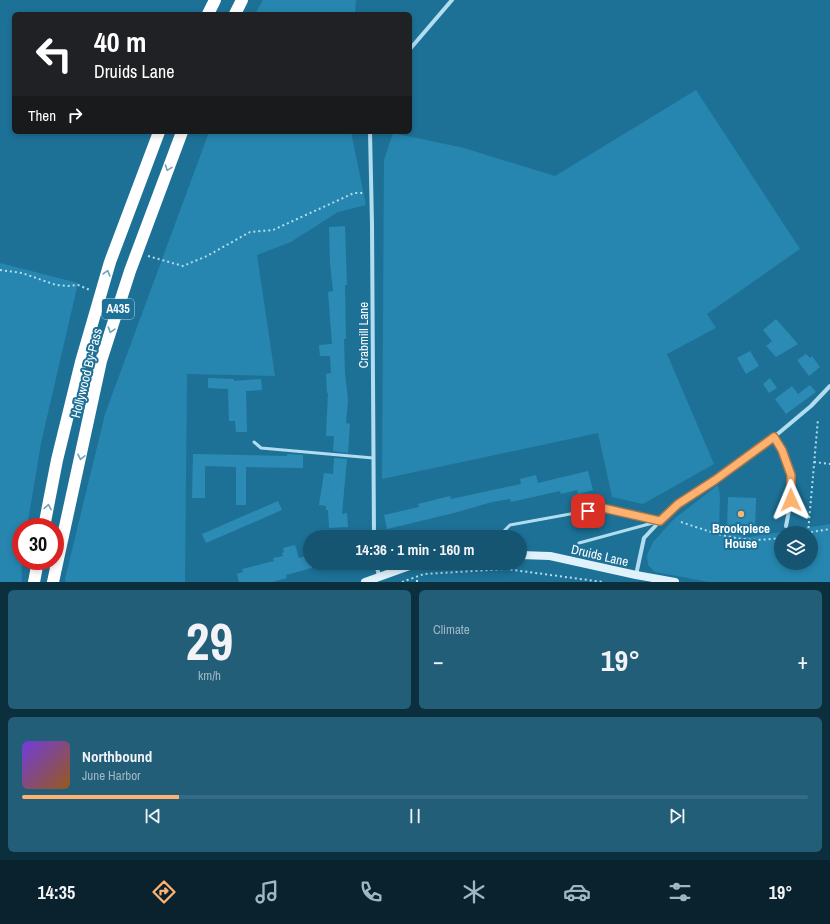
<!DOCTYPE html>
<html lang="en">
<head>
<meta charset="utf-8">
<style>
	body { margin:0; font-family:"Archivo Narrow",sans-serif; background:#235e79; color:#f1f3f6; height:100vh; display:flex; flex-direction:column; font-size:15px; white-space:nowrap }
	* { box-sizing:border-box; margin:0 }
	p { font-size:13px; color:#9eb7c3 }
	.icon { flex:none; width:22px; height:22px; fill:none; stroke:currentColor; stroke-width:2; stroke-linecap:round; stroke-linejoin:round }
	.map { position:relative; height:582px; overflow:hidden }
	.panel { display:flex; flex-direction:column; gap:8px; padding:8px; background:#0c2f3e; flex:1 }
	.panel>* { flex:none }
	.banner { position:absolute; left:12px; top:12px; width:400px; height:122px; border-radius:6px; box-shadow:0 2px 6px #0003; background:#202124; color:#fff; overflow:hidden }
	.buttons { position:absolute; left:774px; top:526px; display:grid; gap:8px }
	.buttons a { display:grid; place-items:center; width:44px; height:44px; border-radius:50%; background:#165571; box-shadow:0 2px 6px #0003; font-size:20px }
	.speed { position:absolute; left:12px; top:518px; display:flex; gap:8px; font-size:20px; font-weight:700; text-align:center }
	.speed>* { display:grid; place-content:center; width:52px; height:52px; border-radius:50%; background:#165571; box-shadow:0 2px 6px #0003; line-height:1 }
	.speed .limit { border:6px solid #d22; background:#fff; color:#111 }
	.pin { position:absolute; display:grid; place-items:center; width:34px; height:34px; color:#fff; margin:-17px; border-radius:8px; box-shadow:0 2px 6px #0006 }
	.me { position:absolute; width:44px; margin:-22px; rotate:359deg; stroke-linejoin:round; filter:drop-shadow(0 0 3px #0008) }
	.turn { display:flex; align-items:center; gap:14px; height:84px; padding:0 16px; font-size:18px }
	.turn .icon { width:52px; height:52px; stroke-width:2.5 }
	.turn b { display:block; font-size:28px; line-height:34px }
	.then { display:flex; align-items:center; height:38px; padding:0 16px; background:#0003; gap:8px; font-size:15px }
	.big { font-size:30px; font-weight:700; line-height:1.1 }
	.panel .widget { flex:1; display:flex; flex-direction:column; justify-content:center; gap:6px; min-width:0; padding:0 14px; border-radius:6px; background:#235e79 }
	.panel .dial { align-items:center; gap:0 }
	.dial b { font-size:52px; line-height:1 }
	.song { display:flex; align-items:center; gap:12px }
	.cover { width:48px; height:48px; border-radius:6px; background:linear-gradient(135deg,hsl(260 70% 55%),hsl(30 70% 35%)) }
	.played { height:4px; border-radius:2px; background:linear-gradient(90deg,#feb270 20%,#356b84 20%) }
	.keys { display:flex; justify-content:space-around; direction:ltr }
	.heat { display:flex; justify-content:space-between; align-items:center; font-size:22px; direction:ltr }
	.panel .tiles { flex:1; display:grid; gap:8px; grid-template-columns:1fr 1fr }
	.widget:last-child { grid-column:span 2 }
	.trip { position:absolute; left:303px; top:530px; width:224px; height:40px; border-radius:20px; background:#165571; box-shadow:0 2px 6px #0003; font-weight:700; line-height:40px; text-align:center }
	.menu { display:flex; height:64px; justify-content:space-around; align-items:center; background:#09222d; color:#9eb7c3 }
	.menu .icon { width:28px; height:28px }
	.menu .selected { color:#feb270 }
	.menu b { font-size:18px; color:#f1f3f6 }
	.map>svg:first-child { display:block }
	.green { fill:#2686af; fill-rule:evenodd }
	.building { fill:#2c8bb4 }
	.lines { fill:none; stroke-linecap:round; stroke-linejoin:round }
	.path { stroke:#b1ddef; stroke-width:2; stroke-dasharray:2 3; stroke-linecap:butt }
	.lane { stroke:#b1ddef; stroke-width:3 }
	.street { stroke:#b1ddef; stroke-width:4 }
	.secondary { stroke:#dff2fb; stroke-width:8 }
	.highway { stroke:#fff; stroke-width:12 }
	.oneway { stroke:#6ca3bb }
	.route-casing { stroke:#a57449; stroke-width:10 }
	.route { stroke:#feb270; stroke-width:7 }
	.poi-dot { fill:#feb270; stroke:#1d7197; stroke-width:1.5 }
	.labels { text-anchor:middle; stroke-width:4; stroke-linejoin:round; paint-order:stroke }
	.shield { fill:#1d7197; stroke:#bbd4e0; stroke-width:1 }
	.shield-label { font-size:12px; font-weight:bold; fill:#fff }
	.street-label { font-size:13px; fill:#fff; stroke:#1d7197 }
	.poi-label { font-size:13px; font-weight:bold; fill:#fff; stroke:#1d7197 }
</style>
</head>
<body>
<div class="map">
<svg width="830" height="582" viewBox="0 0 830 582">
	<rect width="100%" height="100%" fill="#1d7197"/>
	<g class="green">
		<polygon points="263,0 356,0 355,14 255,14"/>
		<polygon points="696,90 800,249 707,314 716,328 667,354 714,464 643,504 612,497 598,433 382,479 384,160 393,133 464,148 555,176"/>
		<polygon points="209,132 351,132 366,205 338,212 291,242 257,255 275,376 187,374 185,582 66,582 65,579 105,414"/>
		<polygon points="0,263 78,283 41,443 27,527 21,527 22,582 0,582"/>
		<path d="M718,485L720,496L719,531L749,537L830,524V582H709L655,572L648,565L647,555L653,542L675,518ZM781,533H811V563H781Z"/>
	</g>
	<g class="building">
		<polygon points="345,226 347,285 345,285 346,339 344,339 345,373 348,400 346,423 350,424 348,453 333,451 334,436 326,436 328,393 327,393 326,374 331,373 330,356 320,356 319,345 332,344 328,292 333,291 330,263 329,227"/>
		<polygon points="776,319 798,344 776,357 766,346 772,341 763,330"/>
		<polygon points="750,351 759,366 746,374 737,358"/>
		<polygon points="806,354 810,358 812,356 820,367 809,376 797,360"/>
		<polygon points="208,378 234,379 234,381 261,379 262,390 246,391 247,432 236,432 235,421 229,421 228,389 208,388"/>
		<polygon points="770,378 777,388 769,393 763,384"/>
		<polygon points="810,385 816,392 786,414 775,399 792,386 798,394"/>
		<polygon points="193,454 287,456 287,454 303,455 303,468 246,467 246,505 236,505 236,467 205,466 205,498 192,498"/>
		<polygon points="334,458 347,459 342,514 347,513 348,527 329,528 328,510 326,510 326,506 319,505 324,473 333,474"/>
		<polygon points="588,471 593,490 578,494 577,490 561,494 560,491 511,502 510,499 492,502 454,513 387,529 384,515 419,507 418,504 450,496 451,499 521,484 520,479 536,475 538,483"/>
		<polygon points="728,497 756,498 755,531 727,529"/>
		<polygon points="278,501 282,510 206,543 202,534"/>
		<polygon points="295,545 299,558 309,555 310,563 311,563 312,568 286,575 287,578 272,582 239,582 237,574 243,572 242,569 274,561 273,558 283,556 282,553 284,552 283,548"/>
	</g>
	<g class="lines">
		<g class="path">
			<polyline points="148,256 183,266 207,256 250,232 273,230 354,193 364,193"/>
			<polyline points="0,270 22,273 56,285 68,286 78,285 90,290"/>
			<polyline points="814,462 830,464"/>
			<path d="M681,522C702,529 723,537 744,539C756,541 769,539 781,538"/>
			<polyline points="806,533 830,529"/>
			<polyline points="808,533 818,419"/>
			<polyline points="402,582 424,574 506,569 603,582"/>
			<polyline points="417,582 417,576"/>
		</g>
		<g class="lane">
			<polyline points="254,442 261,448 373,458"/>
			<polyline points="498,537 510,525 603,508 660,521 579,543"/>
		</g>
		<g class="street">
			<polyline points="410,49 452,0"/>
			<polyline points="370,132 372,224 374,537"/>
			<path d="M774,437C781,448 787,461 791,474C794,489 789,510 786,526"/>
			<polyline points="376,563 379,576"/>
			<polyline points="636,575 644,538 660,521 678,504 715,480 774,437 811,406 830,386"/>
		</g>
		<g class="secondary">
			<polyline points="520,555 550,556 636,575 675,582"/>
			<polyline points="365,582 418,563"/>
		</g>
		<g class="highway">
			<polyline points="208,14 215,0"/>
			<polyline points="235,14 242,0"/>
			<polyline points="44,527 57,460 81,362 110,262 159,132"/>
			<polyline points="34,582 38,561"/>
			<polyline points="53,582 101,361 130,271 182,132"/>
		</g>
	</g>
	<defs><path id="oneway-chevron" d="M-2-3.5L2.5 0L-2 3.5" fill="none" stroke-width="1.6" stroke-linecap="round" stroke-linejoin="round"/></defs>
	<g class="oneway">
		<use href="#oneway-chevron" transform="translate(168 168) rotate(110)"/>
		<use href="#oneway-chevron" transform="translate(107 273) rotate(-74)"/>
		<use href="#oneway-chevron" transform="translate(111 330) rotate(108)"/>
		<use href="#oneway-chevron" transform="translate(81 457) rotate(102)"/>
		<use href="#oneway-chevron" transform="translate(48 507) rotate(-80)"/>
	</g>
	<g class="lines">
		<g class="route-casing">
			<polyline id="route" points="588,511 603,508 660,521 678,504 715,480 774,437 782,450 791,475 791,500"/>
		</g>
		<use href="#route" class="route"/>
	</g>
	<circle class="poi-dot" cx="741" cy="514" r="4"/>
	<g class="labels">
		<rect class="shield" x="102" y="299" width="32" height="20" rx="3"/>
		<g class="shield-label">
			<text x="118" y="313">A435</text>
		</g>
		<g class="street-label">
			<text transform="translate(363 335) rotate(-90)" y="5">Crabmill Lane</text>
			<text transform="translate(86 373) rotate(-76)" y="5">Hollywood By-Pass</text>
			<text transform="translate(600 555) rotate(13)" y="5">Druids Lane</text>
		</g>
		<g class="poi-label">
			<text x="741" y="533">Brookpiece<tspan x="741" dy="15">House</tspan></text>
		</g>
	</g>
</svg>
<div class="buttons">
<a><svg class="icon" aria-label="layers" viewBox="0 0 24 24"><path d="M12 4l9 5-9 5-9-5zM3 14l9 5 9-5"/></svg></a>
</div>
<div class="speed"><div class="limit">30</div></div>
<div class="pin" style="left:588px;top:511px;background:#d93025"><svg class="icon" aria-label="arrive" viewBox="0 0 24 24"><path d="M6 21V4h12l-3 4 3 4H6"/></svg></div>
<svg class="me" style="left:791px;top:500px" viewBox="-20 -20 40 40"><path d="M0-17L14 15 0 8-14 15z" fill="#feb270" stroke="#fff" stroke-width="4"/></svg>
<div class="trip">14:36 · 1 min · 160 m</div>
<div class="banner">
<div class="turn"><svg class="icon" aria-label="left" viewBox="0 0 24 24"><path d="M17 20v-9H6M10 6l-5 5 5 5"/></svg><div><b>40 m</b>Druids Lane</div></div>
<div class="then">Then<svg class="icon" aria-label="right" viewBox="0 0 24 24"><path d="M7 20v-9h11M14 6l5 5-5 5"/></svg></div>
</div>
</div>
<section class="panel">
<div class="tiles">
<div class="widget dial"><b>29</b><p>km/h</p></div>
<div class="widget"><p>Climate</p>
<div class="heat"><a>−</a><b class="big">19°</b><a>+</a></div>
</div>
<div class="widget">
<div class="song"><i class="cover"></i><div><b>Northbound</b><p>June Harbor</p></div></div>
<div class="played"></div>
<div class="keys"><svg class="icon" aria-label="previous" viewBox="0 0 24 24"><path d="M18 5L8 12l10 7zM5 5v14"/></svg><svg class="icon" aria-label="pause" viewBox="0 0 24 24"><path d="M8 5v14M16 5v14"/></svg><svg class="icon" aria-label="next" viewBox="0 0 24 24"><path d="M6 5l10 7-10 7zM19 5v14"/></svg></div>
</div>
</div>
</section>
<nav class="menu">
<b>14:35</b>
<svg class="icon selected" aria-label="directions" viewBox="0 0 24 24"><path d="M12 3l9 9-9 9-9-9zM9 14v-3h6M13 9l2 2-2 2"/></svg>
<svg class="icon" aria-label="music" viewBox="0 0 24 24"><path d="M9 18V5l10-2v13"/><circle cx="6" cy="18" r="3"/><circle cx="16" cy="16" r="3"/></svg>
<svg class="icon" aria-label="phone" viewBox="0 0 24 24"><path d="M5 4h4l2 5-3 2q2 4 5 5l2-3 5 2v4C11 20 4 13 5 4z"/></svg>
<svg class="icon" aria-label="climate" viewBox="0 0 24 24"><path d="M12 3v18M4 7l16 10M4 17L20 7"/></svg>
<svg class="icon" aria-label="car" viewBox="0 0 24 24"><path d="M5 17H2v-5l4-1 3-4h7l3 4 3 1v5h-3M9 17h6M6 11h13"/><circle cx="7" cy="17" r="2"/><circle cx="17" cy="17" r="2"/></svg>
<svg class="icon" aria-label="filters" viewBox="0 0 24 24"><path d="M4 7h16M4 17h16"/><circle cx="9" cy="7" r="2"/><circle cx="15" cy="17" r="2"/></svg>
<b>19°</b>
</nav>
</body>
</html>
